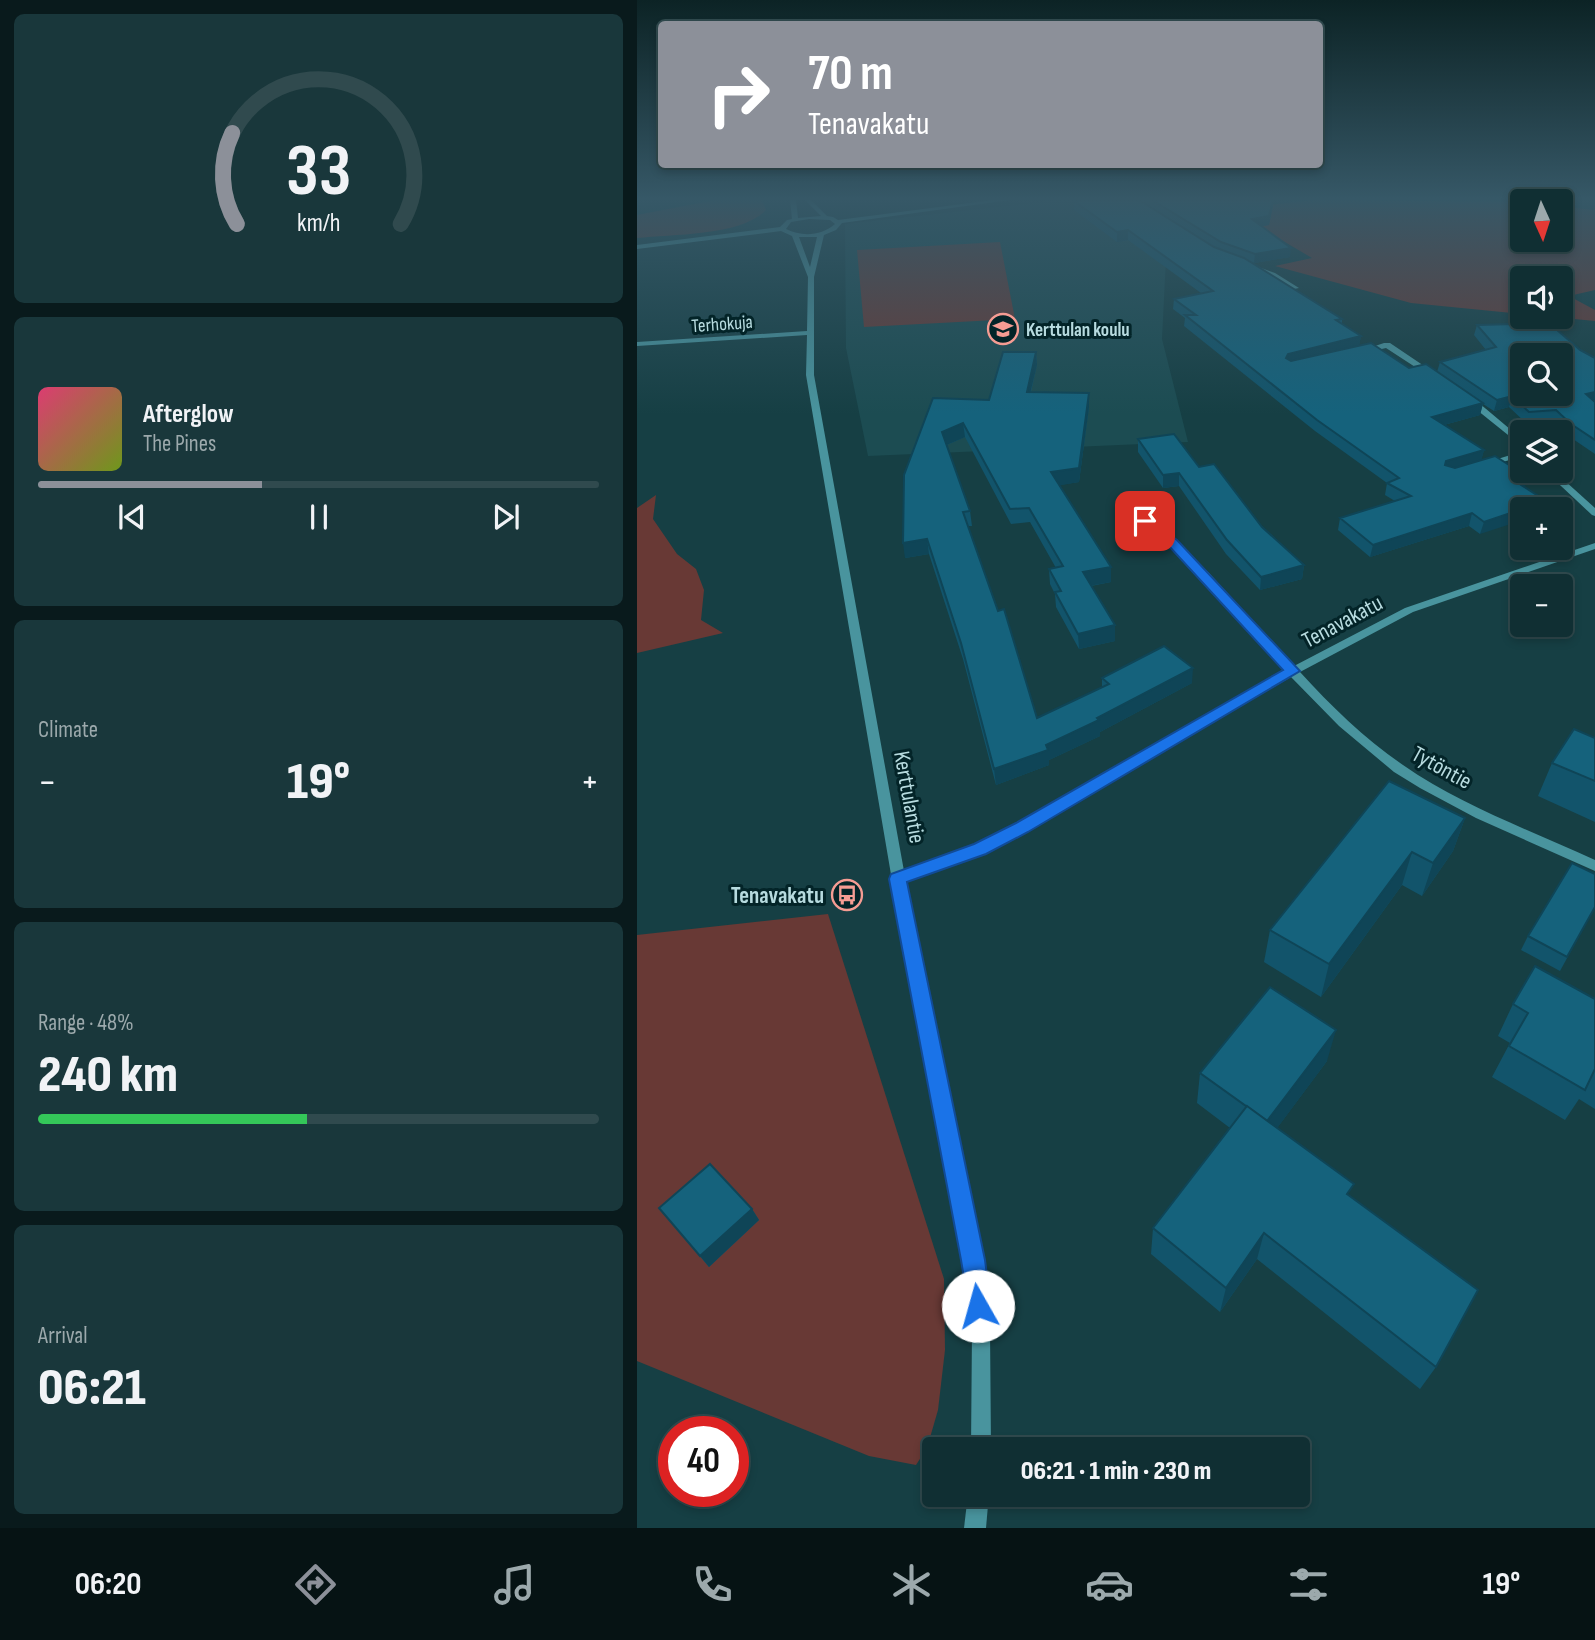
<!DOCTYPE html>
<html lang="en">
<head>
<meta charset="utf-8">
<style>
	body { margin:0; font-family:"Sofia Sans Condensed",sans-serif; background:#19373b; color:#f1f3f6; height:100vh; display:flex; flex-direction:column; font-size:26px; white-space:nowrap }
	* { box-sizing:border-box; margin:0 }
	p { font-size:23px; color:#9ca9ac }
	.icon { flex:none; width:38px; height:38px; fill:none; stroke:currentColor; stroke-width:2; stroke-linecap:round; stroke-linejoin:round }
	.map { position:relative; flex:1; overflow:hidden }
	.sheet { display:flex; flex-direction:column; gap:14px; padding:14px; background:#091a1c; width:637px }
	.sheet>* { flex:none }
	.hud { position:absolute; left:21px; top:21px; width:665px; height:147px; border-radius:7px; box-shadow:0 4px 10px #0003,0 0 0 2px #304a4e; background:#8c9099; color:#fff; overflow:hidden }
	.needle { width:46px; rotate:177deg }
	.controls { position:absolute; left:873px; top:189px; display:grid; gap:14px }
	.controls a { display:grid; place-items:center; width:63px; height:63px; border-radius:7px; background:#102f33; box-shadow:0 4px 10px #0003,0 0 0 2px #304a4e; font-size:35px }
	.speed { position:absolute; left:21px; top:1416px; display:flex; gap:14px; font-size:35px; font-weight:700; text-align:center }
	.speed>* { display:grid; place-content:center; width:91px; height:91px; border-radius:50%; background:#102f33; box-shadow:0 4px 10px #0003,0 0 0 2px #304a4e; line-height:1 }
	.speed .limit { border:10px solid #d22; background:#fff; color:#111 }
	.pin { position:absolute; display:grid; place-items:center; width:60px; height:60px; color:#fff; margin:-30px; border-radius:14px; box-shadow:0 4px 10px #0006 }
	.me { position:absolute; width:77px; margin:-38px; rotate:353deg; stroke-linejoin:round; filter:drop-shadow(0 0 5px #0008) }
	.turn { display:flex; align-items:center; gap:24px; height:147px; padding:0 35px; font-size:32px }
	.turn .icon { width:91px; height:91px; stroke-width:2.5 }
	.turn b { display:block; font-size:49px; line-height:60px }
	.big { font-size:52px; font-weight:800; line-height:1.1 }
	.sheet .widget { flex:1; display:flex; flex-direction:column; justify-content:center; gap:10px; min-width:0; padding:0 24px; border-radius:10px; background:#19373b }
	.sheet .dial { align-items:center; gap:0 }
	.dial svg { height:182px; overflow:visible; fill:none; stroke:#304a4e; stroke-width:7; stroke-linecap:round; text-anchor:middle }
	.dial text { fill:#f1f3f6; stroke:none }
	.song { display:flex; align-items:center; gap:21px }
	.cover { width:84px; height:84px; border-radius:10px; background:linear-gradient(135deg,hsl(340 70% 55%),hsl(80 70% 35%)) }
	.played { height:7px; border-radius:4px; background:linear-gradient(90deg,#8c9099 40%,#304a4e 40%) }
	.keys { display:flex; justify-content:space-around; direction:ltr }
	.heat { display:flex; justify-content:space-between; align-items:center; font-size:38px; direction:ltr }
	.charge { height:10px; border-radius:5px; background:linear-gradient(90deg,#34c759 48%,#304a4e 0) }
	.trip { position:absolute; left:285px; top:1437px; width:388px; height:70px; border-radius:7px; background:#102f33; box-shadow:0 4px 10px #0003,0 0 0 2px #304a4e; font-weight:800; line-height:70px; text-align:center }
	.tab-bar { display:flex; height:112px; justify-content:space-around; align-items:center; background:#061314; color:#9ca9ac }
	.tab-bar .icon { width:49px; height:49px }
	.tab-bar .current { color:#8c9099 }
	.tab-bar b { font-size:32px; color:#f1f3f6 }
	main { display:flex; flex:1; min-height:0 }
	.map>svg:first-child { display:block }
	.built { fill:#1c4c52 }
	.green { fill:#683935 }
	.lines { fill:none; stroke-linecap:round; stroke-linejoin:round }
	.minor { fill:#49949e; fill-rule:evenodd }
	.wall { fill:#12546b }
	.shaded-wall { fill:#0f4557 }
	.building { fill:#15627c; stroke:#0f4557; stroke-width:2; fill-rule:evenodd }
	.route { fill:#1a73e8; stroke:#114b97; stroke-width:2 }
	.labels { text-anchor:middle; stroke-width:6; stroke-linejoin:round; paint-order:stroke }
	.far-street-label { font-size:19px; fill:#b7dbdf; stroke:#032428 }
	.far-poi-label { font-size:19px; font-weight:bold; fill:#b7dbdf; stroke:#032428; text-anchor:start }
	.street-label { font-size:23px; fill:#b7dbdf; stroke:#032428 }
	.poi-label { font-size:23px; font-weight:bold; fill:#b7dbdf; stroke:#032428; text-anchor:end }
</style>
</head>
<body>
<main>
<section class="sheet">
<div class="widget dial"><svg viewBox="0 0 100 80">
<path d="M14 69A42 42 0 1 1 86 69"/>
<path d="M14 69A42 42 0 0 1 12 29" stroke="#8c9099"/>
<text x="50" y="56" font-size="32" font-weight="700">33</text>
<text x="50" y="72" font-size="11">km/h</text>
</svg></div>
<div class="widget">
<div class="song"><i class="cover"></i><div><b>Afterglow</b><p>The Pines</p></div></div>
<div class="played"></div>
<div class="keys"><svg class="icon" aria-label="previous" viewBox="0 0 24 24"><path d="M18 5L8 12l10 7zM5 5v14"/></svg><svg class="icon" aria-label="pause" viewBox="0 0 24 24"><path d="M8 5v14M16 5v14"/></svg><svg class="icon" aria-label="next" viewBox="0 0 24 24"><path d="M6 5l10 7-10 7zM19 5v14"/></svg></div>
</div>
<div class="widget"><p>Climate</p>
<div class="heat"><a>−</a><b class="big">19°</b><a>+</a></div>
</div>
<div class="widget"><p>Range · 48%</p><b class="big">240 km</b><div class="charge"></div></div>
<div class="widget"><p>Arrival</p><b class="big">06:21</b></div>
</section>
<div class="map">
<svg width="958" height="1528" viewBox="0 0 958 1528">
	<rect width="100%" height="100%" fill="#163f44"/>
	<polygon class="built" points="424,200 466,200 529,259 525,339 551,442 231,456 209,348 208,224"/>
	<g class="green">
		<path d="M78,200H125L129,210C104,236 36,234 0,238V215Z"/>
		<polygon points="678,200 885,202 886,240 924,240 924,206 956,210 958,202 958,290 932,296 958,310 958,321 916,317 924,317 924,278 886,278 885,314 774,303 638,266 675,258 592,209"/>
		<polygon points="363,242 378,319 227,327 220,250"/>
		<polygon points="19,495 16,519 40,554 59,569 67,590 64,620 86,633 0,653 0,508"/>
		<polygon points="191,914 307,1279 308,1350 301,1410 290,1448 279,1465 232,1456 0,1361 0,935"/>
	</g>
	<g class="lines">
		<g class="minor">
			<path d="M153,200H159L161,218L184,216L168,200H174L190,216L196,217L201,220L356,200H373L205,223L199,230L187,235L177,277V375L267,871L338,845L380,824L649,670L565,577L505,523V519H511L572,573L657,666L768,608L958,543V549L776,612L663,672C694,706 728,739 766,765C825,806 893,830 958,860V871L839,818L783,788L757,772L702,726L654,677L390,830L348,853L269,882L288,992L345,1260L353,1329L354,1449H334L335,1329L327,1260L274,992L169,375L170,335L0,346V342L170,331L171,277L155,236L144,231L0,249V245L143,227L150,220L155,219ZM172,219L193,220L198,224C184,236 165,237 149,229L154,222ZM162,237H180L173,267Z"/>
			<polygon points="611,263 638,273 662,288 657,289 634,275 609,266"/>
			<polygon points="747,343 753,343 799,374 792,376 749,348 727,353 723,351"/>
			<polygon points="830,398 836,398 886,440 886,447 830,402"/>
			<polygon points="886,451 886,456 849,467 845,464"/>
			<polygon points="908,471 917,471 958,508 958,516 955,515"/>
			<polygon points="331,1494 352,1494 349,1528 327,1528"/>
		</g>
	</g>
	<g class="wall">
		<polygon points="443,200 637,200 632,225 624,226 653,257 617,263 612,261 705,319 705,324 724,336 722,345 772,368 800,372 803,362 849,350 837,335 840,325 943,350 958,358 958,454 930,435 916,420 889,423 872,407 857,411 846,404 843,415 807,425 847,450 844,460 891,477 843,534 832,526 733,557 701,530 703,518 758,501 748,495 750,483 678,431 547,326 548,318 536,309 537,299 564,293 491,240 480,242 437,210 437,201"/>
		<polygon points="399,352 400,365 394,392 452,407 442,482 422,485 474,582 454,586 478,641 442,649 419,607 418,594 413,584 412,569 419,568 393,522 374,524 328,437 310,445 333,511 335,526 331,526 400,718 465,688 465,678 555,683 463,732 463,736 412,760 412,765 359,785 326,659 292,554 268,558 267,475 352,400"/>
		<polygon points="501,439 562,467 667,565 665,579 623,590 589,554 542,486 526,488 501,452"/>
		<polygon points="958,738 958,822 901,796 915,763"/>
		<polygon points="828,818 816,851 785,896 765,885 684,997 627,962 633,930"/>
		<polygon points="958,907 923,971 884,950 891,936"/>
		<polygon points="958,999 958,1109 942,1099 928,1120 855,1077 873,1043 861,1036 876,1004"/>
		<polygon points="690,1061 640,1128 712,1196 799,1367 783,1389 620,1259 583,1312 514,1254 516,1228 593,1128 560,1103 563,1073"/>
		<polygon points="22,1208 115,1209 122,1220 72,1267"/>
	</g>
	<g class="shaded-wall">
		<polygon points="636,200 637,200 632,225 614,228 615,219"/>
		<polygon points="491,230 491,240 480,242 480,232"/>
		<polygon points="654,248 653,257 617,263 618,254"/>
		<polygon points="724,336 722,347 649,365 649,358 651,354"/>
		<polygon points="399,352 400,365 390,406 390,392"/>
		<polygon points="958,392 958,402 949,394"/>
		<polygon points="452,393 452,407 442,482 414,487 414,472"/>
		<polygon points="875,396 872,407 857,411 860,400"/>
		<polygon points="846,403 843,415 792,429 795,417"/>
		<polygon points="326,423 328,437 307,446 305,432"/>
		<polygon points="847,450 844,462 805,477 809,461"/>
		<polygon points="542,473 542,486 526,488 526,475"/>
		<polygon points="891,477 887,489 878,481"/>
		<polygon points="909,501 907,509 886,509 886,520 843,534 847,522"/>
		<polygon points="835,513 832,526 733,557 736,545"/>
		<polygon points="290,539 292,554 268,558 266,543"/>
		<polygon points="667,565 665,579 623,590 624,577"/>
		<polygon points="474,567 474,582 446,587 446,572"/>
		<polygon points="478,625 478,641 442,649 441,634"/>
		<polygon points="556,668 555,683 463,732 463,736 412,760 412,765 359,785 357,769 409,745"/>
		<polygon points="828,818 816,851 785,896 796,863"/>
		<polygon points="775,852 765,885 684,997 692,964"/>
		<polygon points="699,1030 690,1061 624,1150 630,1121"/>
		<polygon points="115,1209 122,1220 72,1267 63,1256"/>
		<polygon points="627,1233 620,1259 583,1312 589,1288"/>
	</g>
	<g class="building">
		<polygon points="443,200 502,200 577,247 607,258 705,319 699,320 724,336 651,354 649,358 654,361 734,343 772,368 789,364 846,403 795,417 847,450 809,461 808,465 818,468 858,456 891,477 878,481 909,501 847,522 835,513 736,545 703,518 774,496 750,483 762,478 680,420 548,315 559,315 537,299 576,291 491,230 480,232 437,201"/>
		<polygon points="515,200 636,200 632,216 615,219 654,248 618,254 584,242"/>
		<path d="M912,323L943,350L958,358V392L949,394L958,402V440L934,424L919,410L892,412L875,396L860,400L803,362L859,347L840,325ZM886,355H924V394H886Z"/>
		<polygon points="366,352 399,352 390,392 452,393 442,468 414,472 474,567 446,572 478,625 441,634 418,592 424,591 412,569 426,566 392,508 373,509 326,423 305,432 333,511 326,512 361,611 367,609 400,718 472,684 465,678 527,646 556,668 460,718 462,720 409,745 411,750 357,769 324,643 290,539 266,543 267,475 296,398 352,400"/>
		<polygon points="537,434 562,467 577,464 625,527 667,565 624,577 590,540 542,473 526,475 501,439"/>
		<polygon points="937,729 958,738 958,781 915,763"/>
		<polygon points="752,781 828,818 796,863 775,852 692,964 633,930"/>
		<polygon points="935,863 958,874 958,907 930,957 891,936"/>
		<polygon points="898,966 958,999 958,1069 948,1090 872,1046 891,1013 876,1004"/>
		<polygon points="633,987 699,1030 630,1121 563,1073"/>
		<polygon points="610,1106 717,1184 710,1194 841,1290 799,1367 627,1233 589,1288 516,1228"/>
		<polygon points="73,1164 115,1209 63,1256 22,1208"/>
	</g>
	<linearGradient id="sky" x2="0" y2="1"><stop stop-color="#0c2325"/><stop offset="0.48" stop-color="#365867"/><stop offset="1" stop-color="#365867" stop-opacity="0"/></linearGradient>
	<rect width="958" height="414" fill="url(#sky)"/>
	<polygon class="route" points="508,517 540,540 663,671 391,832 349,854 270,882 348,1260 354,1306 350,1314 341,1318 333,1314 324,1260 252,879 254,874 337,844 379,823 646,670 531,545 504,523 502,521"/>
	<defs>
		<g id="school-ring" transform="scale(1.575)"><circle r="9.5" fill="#032428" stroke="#f59c93" stroke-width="1.5"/><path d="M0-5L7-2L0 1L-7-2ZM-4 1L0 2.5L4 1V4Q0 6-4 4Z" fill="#f59c93"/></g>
		<g id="bus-ring" transform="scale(1.575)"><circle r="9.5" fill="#032428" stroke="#f59c93" stroke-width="1.5"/><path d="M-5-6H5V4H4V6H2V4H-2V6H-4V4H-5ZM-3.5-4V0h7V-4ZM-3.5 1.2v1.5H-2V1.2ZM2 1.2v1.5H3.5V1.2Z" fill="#f59c93"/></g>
	</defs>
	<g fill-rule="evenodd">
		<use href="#school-ring" x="366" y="329"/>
		<use href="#bus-ring" x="210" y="895"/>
	</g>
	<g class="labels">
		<g class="far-street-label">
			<text transform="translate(85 323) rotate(-4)" y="7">Terhokuja</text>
		</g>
		<g class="far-poi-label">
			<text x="389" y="336">Kerttulan koulu</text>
		</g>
		<g class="street-label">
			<text transform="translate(705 621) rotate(-28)" y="8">Tenavakatu</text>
			<text transform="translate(805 767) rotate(29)" y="8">Tytöntie</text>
			<text transform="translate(273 797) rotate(80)" y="8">Kerttulantie</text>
		</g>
		<g class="poi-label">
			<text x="187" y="903">Tenavakatu</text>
		</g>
	</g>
</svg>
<div class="controls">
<a><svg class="needle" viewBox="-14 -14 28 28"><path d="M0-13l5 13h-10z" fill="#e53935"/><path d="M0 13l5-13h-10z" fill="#9ca9ac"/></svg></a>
<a><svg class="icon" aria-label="sound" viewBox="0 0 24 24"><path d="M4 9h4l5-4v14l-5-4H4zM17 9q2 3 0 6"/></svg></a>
<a><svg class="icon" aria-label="search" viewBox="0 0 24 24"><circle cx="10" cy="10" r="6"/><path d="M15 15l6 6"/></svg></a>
<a><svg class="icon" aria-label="layers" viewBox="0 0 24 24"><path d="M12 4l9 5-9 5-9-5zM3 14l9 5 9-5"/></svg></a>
<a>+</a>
<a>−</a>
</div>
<div class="speed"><div class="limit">40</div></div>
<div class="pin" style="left:508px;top:521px;background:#d93025"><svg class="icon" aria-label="arrive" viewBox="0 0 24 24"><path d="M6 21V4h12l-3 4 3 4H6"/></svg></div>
<svg class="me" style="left:341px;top:1306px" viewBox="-20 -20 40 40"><circle r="19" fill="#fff"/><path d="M0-13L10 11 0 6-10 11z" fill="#1a73e8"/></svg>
<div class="trip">06:21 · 1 min · 230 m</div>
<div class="hud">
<div class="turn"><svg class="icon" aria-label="right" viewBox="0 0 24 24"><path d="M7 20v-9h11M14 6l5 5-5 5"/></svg><div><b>70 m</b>Tenavakatu</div></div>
</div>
</div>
</main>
<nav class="tab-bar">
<b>06:20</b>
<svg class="icon current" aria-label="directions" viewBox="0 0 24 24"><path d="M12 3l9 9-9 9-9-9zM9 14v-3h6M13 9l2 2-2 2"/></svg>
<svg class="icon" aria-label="music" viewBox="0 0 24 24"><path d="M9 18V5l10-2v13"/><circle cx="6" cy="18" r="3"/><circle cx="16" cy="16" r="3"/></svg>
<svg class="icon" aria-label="phone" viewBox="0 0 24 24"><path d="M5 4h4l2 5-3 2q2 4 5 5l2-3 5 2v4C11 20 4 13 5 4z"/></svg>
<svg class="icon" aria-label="climate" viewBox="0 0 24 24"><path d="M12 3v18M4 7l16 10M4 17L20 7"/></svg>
<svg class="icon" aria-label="car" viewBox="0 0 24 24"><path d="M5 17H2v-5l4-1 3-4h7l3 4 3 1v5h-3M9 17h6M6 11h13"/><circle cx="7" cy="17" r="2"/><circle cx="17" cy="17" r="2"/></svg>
<svg class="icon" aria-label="filters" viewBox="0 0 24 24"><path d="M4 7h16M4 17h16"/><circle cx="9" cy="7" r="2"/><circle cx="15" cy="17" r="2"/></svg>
<b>19°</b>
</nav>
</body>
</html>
